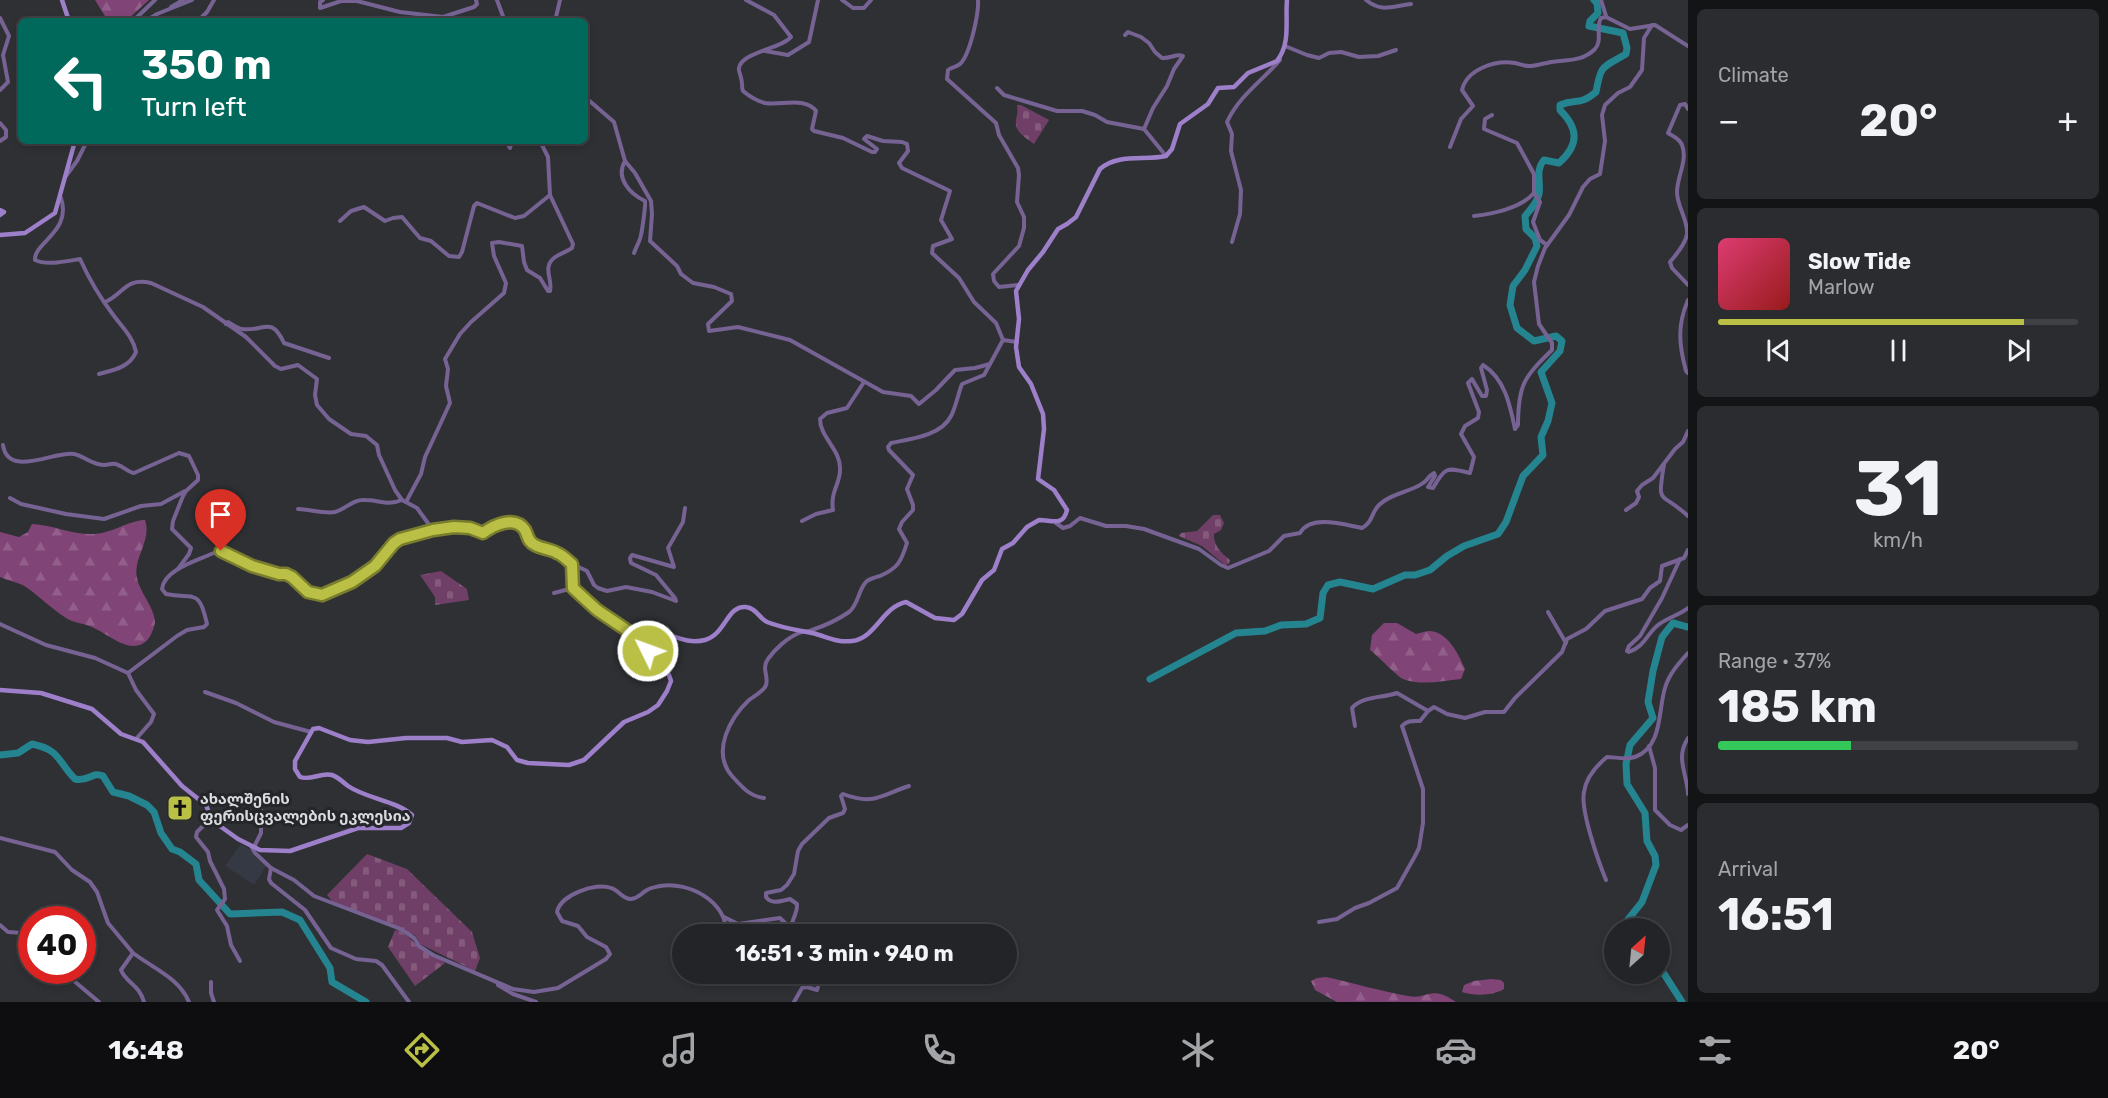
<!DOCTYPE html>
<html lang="en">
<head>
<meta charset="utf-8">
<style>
	body { margin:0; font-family:Rubik,"Noto Sans Georgian",sans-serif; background:#2a2c2f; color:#f1f3f6; height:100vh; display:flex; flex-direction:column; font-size:22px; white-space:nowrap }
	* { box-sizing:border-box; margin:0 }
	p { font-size:20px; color:#a2a4a7 }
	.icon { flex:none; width:33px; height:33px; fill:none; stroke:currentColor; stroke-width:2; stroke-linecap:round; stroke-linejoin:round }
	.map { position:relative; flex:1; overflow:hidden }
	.side { display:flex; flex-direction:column; gap:9px; padding:9px; background:#131415; width:420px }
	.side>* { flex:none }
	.hud { position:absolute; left:18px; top:18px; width:570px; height:126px; border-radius:9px; box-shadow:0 3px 9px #0003,0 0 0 2px #3f4144; background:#00695c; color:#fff; overflow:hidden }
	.needle { width:39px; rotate:27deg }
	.fabs { position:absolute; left:1604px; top:918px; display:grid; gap:12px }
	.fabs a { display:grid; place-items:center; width:66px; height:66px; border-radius:50%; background:#222427; box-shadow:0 3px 9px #0003,0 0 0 2px #3f4144; font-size:30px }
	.speed { position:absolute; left:18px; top:906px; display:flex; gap:12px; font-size:30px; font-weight:700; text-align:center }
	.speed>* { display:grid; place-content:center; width:78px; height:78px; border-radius:50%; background:#222427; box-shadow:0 3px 9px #0003,0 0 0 2px #3f4144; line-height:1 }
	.speed .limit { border:9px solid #d22; background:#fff; color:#111 }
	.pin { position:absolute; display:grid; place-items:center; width:51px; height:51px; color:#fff; margin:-62px -26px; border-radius:50% 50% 50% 0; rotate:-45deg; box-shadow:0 0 6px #0007 }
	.pin .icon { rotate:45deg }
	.me { position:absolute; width:66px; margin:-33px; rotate:312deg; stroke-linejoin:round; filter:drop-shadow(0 0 4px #0008) }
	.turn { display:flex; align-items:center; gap:21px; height:126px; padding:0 24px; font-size:27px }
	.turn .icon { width:78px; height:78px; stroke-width:2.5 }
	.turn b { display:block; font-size:42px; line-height:51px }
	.big { font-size:45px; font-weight:700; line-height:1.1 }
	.side .widget { flex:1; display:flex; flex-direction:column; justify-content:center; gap:9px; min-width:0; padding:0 21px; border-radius:9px; background:#2a2c2f }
	.side .dial { align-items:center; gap:0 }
	.dial b { font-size:78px; line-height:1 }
	.song { display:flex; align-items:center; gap:18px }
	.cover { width:72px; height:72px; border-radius:9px; background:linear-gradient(135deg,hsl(340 70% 55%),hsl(0 70% 35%)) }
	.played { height:6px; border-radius:3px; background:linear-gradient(90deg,#bac045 85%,#3f4144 85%) }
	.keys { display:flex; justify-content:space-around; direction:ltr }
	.heat { display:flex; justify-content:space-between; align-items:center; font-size:33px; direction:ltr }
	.charge { height:9px; border-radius:4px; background:linear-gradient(90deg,#34c759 37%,#3f4144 0) }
	.trip { position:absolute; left:672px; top:924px; width:345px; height:60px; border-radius:30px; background:#222427; box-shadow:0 3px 9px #0003,0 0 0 2px #3f4144; font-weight:700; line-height:60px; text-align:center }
	.tab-bar { display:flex; height:96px; justify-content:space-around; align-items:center; background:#0e0e10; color:#a2a4a7 }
	.tab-bar .icon { width:42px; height:42px }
	.tab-bar .current { color:#bac045 }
	.tab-bar b { font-size:27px; color:#f1f3f6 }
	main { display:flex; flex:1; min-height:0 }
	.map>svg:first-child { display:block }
	.built { fill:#353943 }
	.forest { fill:url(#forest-firs) }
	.cemetery { fill:url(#cemetery-stones) }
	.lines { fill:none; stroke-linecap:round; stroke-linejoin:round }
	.river { stroke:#248490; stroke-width:7 }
	.street { stroke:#766393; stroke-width:4 }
	.secondary { stroke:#9e7fca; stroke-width:4.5 }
	.route-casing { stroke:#797d2d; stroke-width:15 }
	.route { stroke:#bac045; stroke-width:10 }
	.labels { text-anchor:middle; stroke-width:6; stroke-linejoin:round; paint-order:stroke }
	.poi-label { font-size:15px; font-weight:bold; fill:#d9dbde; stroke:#24262a; text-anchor:start }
</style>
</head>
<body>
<main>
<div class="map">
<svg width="1688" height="1002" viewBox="0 0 1688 1002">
	<defs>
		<pattern id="forest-firs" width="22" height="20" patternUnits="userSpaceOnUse" patternTransform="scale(1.5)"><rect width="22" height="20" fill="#814477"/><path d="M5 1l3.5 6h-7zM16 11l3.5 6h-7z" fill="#925e8a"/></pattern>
		<pattern id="cemetery-stones" width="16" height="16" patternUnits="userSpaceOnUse" patternTransform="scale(1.5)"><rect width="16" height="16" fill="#703f67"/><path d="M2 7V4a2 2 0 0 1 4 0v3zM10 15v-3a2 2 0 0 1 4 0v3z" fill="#845a7c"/></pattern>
	</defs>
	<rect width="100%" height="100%" fill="#2e3034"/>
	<polygon class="built" points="241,844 251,850 254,856 267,865 254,885 225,866"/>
	<g class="forest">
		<polygon points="95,0 149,0 126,21 108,21"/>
		<path d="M145,520C152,541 133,557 137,578C140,593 153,605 155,621C155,626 152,633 149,638C133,658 110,635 92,627C83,623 74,623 66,618C52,609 40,597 26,587C19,582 8,581 0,577V532L19,537L28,532L32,524C53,525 73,535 94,534C113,533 127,521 145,520Z"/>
		<path d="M1384,623H1397L1416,634C1420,633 1426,631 1430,631C1448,632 1459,655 1465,669L1461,679C1442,681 1421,686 1403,679C1397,676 1378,656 1370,650L1372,635Z"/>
		<path d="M1326,977C1353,983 1380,991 1408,996C1428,1000 1430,984 1456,1002H1337L1315,990L1311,981L1317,978Z"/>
		<path d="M1491,979L1501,980L1504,983V989C1492,996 1475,996 1462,992L1464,985L1474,981Z"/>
	</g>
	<g class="cemetery">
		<path d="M1017,105H1021L1049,120L1034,144C1026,138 1014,132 1016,120C1017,114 1018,112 1017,105Z"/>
		<path d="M1213,515H1220L1224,523L1221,530L1214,534C1213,545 1222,554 1230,560L1229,564L1225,565L1202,546L1179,536L1181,533L1197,531Z"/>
		<polygon points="441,571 467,589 469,600 435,605 435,597 420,575"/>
		<polygon points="367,854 407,869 472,932 480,958 475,971 420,944 415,935 333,902 327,895"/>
		<path d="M395,930C408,933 410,940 419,947C427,953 437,957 445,963L415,986L388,947Z"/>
	</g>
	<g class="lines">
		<g class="river">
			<path d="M1150,679L1236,633L1265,631L1281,625L1306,624L1320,618L1323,593L1328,585L1340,582L1373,589L1405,575H1415L1430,570L1447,556L1464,546L1498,534L1506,522L1523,476L1543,455L1541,437L1548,421L1552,403L1541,372L1560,351L1562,341L1556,336L1534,341L1517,328L1510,305L1513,286L1525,270L1537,246L1535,238L1526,229L1525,216C1531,209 1537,203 1539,194C1541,182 1535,170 1544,160L1559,163C1579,145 1579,129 1560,110V105C1577,98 1579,106 1596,92C1601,64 1602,68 1626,54L1627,48L1623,33L1589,26L1590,21L1598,13L1597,3L1594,0"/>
			<path d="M0,755L18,753L32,744C61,750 57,761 75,779C90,782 92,771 103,776L113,792L129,796L147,805L154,812L161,833L172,849L180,852L196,864L199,880L230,914L282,912L300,920L330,968L332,982L366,1002"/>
			<polyline points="1623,928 1626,922 1642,902 1656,865 1655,856 1647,841 1645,813 1627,784 1626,764 1630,745 1653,718 1648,702 1653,671 1662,637 1673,623 1688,627"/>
			<polyline points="1659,966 1682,1002"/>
		</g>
		<g class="street">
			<polyline points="323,0 320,2 320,8 341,1 357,1 400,12 443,17 474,7 477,4 476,0"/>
			<polyline points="497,0 504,19 503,21"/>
			<path d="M746,0L774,15L791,37C781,49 741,52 739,68C738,71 741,75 741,78C743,83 741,86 743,91C749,96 757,101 765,103C780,106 805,96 816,111L812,129L814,131L843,138L872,152H875L877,149L864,139L867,136L883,141L902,142L907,144L908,151L899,163L902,168L950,191L941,220L952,239L933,246L932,253L959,278L974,302L996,323L1003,340L1017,342"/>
			<polyline points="842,0 853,8 864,8 871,0"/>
			<path d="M978,0C979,13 970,55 960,64C957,67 952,67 948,70L947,79L996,123L999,135L1018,168L1019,175L1017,202L1024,217V228L1019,246L993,274L994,281L999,287L1018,285"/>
			<path d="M1366,0C1382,13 1392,6 1411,4"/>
			<polyline points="1601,0 1606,16"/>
			<polyline points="171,7 183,0"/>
			<polyline points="0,18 9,36 3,55 8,82 0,90"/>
			<polyline points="133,21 155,0"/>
			<polyline points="146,21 157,14 192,0"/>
			<polyline points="198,21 207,12 214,0"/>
			<polyline points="555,21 560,0"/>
			<path d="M1125,35L1128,32L1141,37L1149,43L1155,52L1162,58C1170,59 1177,53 1183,56L1174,69L1167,86L1153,108L1144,129L1166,156"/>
			<polyline points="1285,46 1307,55 1319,58 1329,53 1341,52 1359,57 1378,56 1396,50"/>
			<polyline points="765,51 788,55 809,42 818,0"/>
			<polyline points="997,88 1004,95 1057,111 1082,111 1095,115 1107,122 1144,129"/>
			<polyline points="585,97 614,122 625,161 635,173 651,201 652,214 650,241 677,266 681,274 693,283 714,287 731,294 732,301 708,324 709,331 738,327 790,340 883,392 911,396 919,404 936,390 955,370 975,368 990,364 1003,340"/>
			<path d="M1688,109L1685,104L1680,105L1668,133C1673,136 1680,139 1682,145C1688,160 1677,177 1677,192C1677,207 1688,219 1687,234C1686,243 1676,255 1670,262L1672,268L1688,285"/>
			<polyline points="0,123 6,130 6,137 0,141"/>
			<polyline points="506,141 510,148 512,141"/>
			<path d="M1450,147L1461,119L1473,106L1462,90C1467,69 1495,60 1515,63C1520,64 1524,66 1529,66C1535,66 1540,64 1547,63C1564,59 1581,63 1595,49C1603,40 1595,28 1601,18L1606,17L1630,29L1655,25L1688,46"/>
			<path d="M625,161C615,178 630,194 645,201C646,204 642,231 641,235C640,241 636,247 634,253"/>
			<polyline points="66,176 77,161 87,141"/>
			<polyline points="1534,193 1540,202 1533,222 1540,240 1547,245"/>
			<path d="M61,198C72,232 34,242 35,260C47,266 67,261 80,259C89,279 101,299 114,316C123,328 133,337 136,352C130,367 114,370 99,374"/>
			<path d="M1474,216C1493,214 1521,208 1534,193V174L1517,143L1484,129L1485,119L1492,115"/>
			<polyline points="340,221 351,211 364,207 385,221 393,218 402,217 420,238 431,241 449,256 459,257 462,252 474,206 477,203 515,218 524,216 550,195 548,157 540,141"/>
			<path d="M1232,242L1240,214L1241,190L1231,151L1232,134L1227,122C1239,96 1262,81 1280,60"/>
			<path d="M1688,300C1677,325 1679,345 1686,371L1688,373"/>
			<path d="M105,302C124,294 125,277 151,283L203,307L246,337L275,366L281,369L298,365L317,379L315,395L317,405L329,419L351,434L366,436L377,445L379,455L395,490L402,500L417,508L433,530"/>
			<path d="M226,324L228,322C232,324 237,328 242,329C264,332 271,315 284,343L329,358"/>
			<path d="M3,445C8,479 56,450 74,454C84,456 92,465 104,465C110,465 113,462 118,465C124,467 128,472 134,473L179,453L189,456L198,475V480L186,491L183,496L173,521L172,529L191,548L189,554L178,569"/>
			<path d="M1664,464C1657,507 1660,490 1688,516"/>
			<polyline points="10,498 21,504 66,514 104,519 141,506 161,504 185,491"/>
			<path d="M406,502L421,474L425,457L450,403L446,386L448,369L445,359L460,334L471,322L504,293L506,283L494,256L492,243L499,242L522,246L524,262L527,270L540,278L548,291H550C553,279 542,268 554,258C560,253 567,252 572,248L573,244L550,195"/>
			<path d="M298,509C309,509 324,514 335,512C346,509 353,499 365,500C379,500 388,506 402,500"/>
			<polyline points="1626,510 1636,503 1639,497 1637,491 1642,485 1653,478 1675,449 1683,442 1688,431"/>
			<path d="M802,521L816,514L833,510C830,491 841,483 840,468C840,449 820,437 820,419L827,413L847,408L864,382"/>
			<path d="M1056,523L1063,528L1070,526L1080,518L1106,526H1126L1144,529L1199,549L1221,565L1228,568L1269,551L1284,536L1300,533C1311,514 1345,525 1362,528C1373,522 1371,513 1379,505C1391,493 1411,492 1423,483C1428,480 1428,476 1434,473L1435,476L1428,487L1433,488C1446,465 1448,468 1470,473L1474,457L1461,434L1465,426L1478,418L1479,412L1468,383L1472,379L1482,396H1486L1487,390L1481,368L1483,365C1505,379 1510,405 1515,429L1518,425C1518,385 1524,377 1552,350V343L1539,324L1534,282L1538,266L1545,248L1569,215L1583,187L1590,179L1600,174L1605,141L1602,115L1605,105L1618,93L1630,87L1642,70L1644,38L1652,25"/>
			<path d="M1680,559L1662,598L1640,636L1629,646L1627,651L1629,652C1645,646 1646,635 1658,625C1667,618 1679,615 1688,608"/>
			<polyline points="572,565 573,588 597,610 637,637"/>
			<polyline points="554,593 573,588"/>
			<polyline points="1548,612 1566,643"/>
			<polyline points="0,624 46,645 95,658 128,673 136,690 154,714 151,722 136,739"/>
			<path d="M128,673L177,636L187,630L204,627L207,624C199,587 194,600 166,594L162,589C164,569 199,560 216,552L221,551C233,554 243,562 254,567C265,571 281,571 290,576C301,582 304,596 320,595C338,594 364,577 376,564C382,558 387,549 394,543C405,533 450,526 465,527C472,528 477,531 483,533L493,526L503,522L517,524L522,526L526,532L528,540L535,545L558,553L572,564L587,571L594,585L598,588L607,591L626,587L652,592L676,601L675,598L656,575L631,563L630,558L632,555L674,567L668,548L683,522L685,508"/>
			<polyline points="205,692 236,703 274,722 311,732"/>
			<path d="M1355,726L1352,708C1362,696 1383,698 1397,693L1428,711"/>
			<path d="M1688,738C1675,758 1687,773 1688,794"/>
			<polyline points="1649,746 1655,768 1655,810 1670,825 1681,830 1688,825"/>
			<path d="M764,798C749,796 742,787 732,776C711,752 730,718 749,700C754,696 764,691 766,685C769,677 761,668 768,659C775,649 787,638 799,633C803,631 808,632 812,630C824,626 839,619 849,612C859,604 858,589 867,581C870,579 876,577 880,576C898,568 901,562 907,543L899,529L902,522L913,510V505L907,489L913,475L889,450L888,447L891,443C910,439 941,436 951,416C956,407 958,394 962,384L984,375L990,364"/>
			<polyline points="211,818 197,832 196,837 208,852 210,861 224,889 225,899 217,910 227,926 231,945 240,961"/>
			<polyline points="0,838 55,852 72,870 90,882 97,892 108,923 133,953"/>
			<polyline points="251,846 255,853 271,868 269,879 271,883 305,910 331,948 356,959 376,961 382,965 409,1002"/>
			<polyline points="254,847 261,833 261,801"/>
			<path d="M271,868L294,880L314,896L398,928L407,933L414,938L419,946L433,955L513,989L534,992L558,988L606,959L610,954L606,947L587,937L578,926L562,921L557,912C560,895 596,882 611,888C619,890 622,899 631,899C639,898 640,894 647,890C650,888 656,887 660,886C689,881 728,902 726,934"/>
			<path d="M1606,880C1599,863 1580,810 1584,792C1586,778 1596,766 1607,757C1615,757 1626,760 1635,757C1663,747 1658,710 1665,688C1669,674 1679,663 1688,653"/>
			<polyline points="724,917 738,924 780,918 786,924 790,933"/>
			<path d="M1319,922L1337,919L1355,908L1369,903L1397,888L1415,856L1419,848L1423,823V789L1402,726C1407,720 1413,721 1420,721L1428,711L1434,707L1447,714L1465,718L1485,712H1504L1515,698L1562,652L1567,639L1586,629L1605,611L1642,599L1650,588L1660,581L1662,566L1684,558L1688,550"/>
			<polyline points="0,925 8,932 22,933 32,938"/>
			<path d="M791,934C788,924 798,915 797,904L790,899C781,901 772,905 766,897V893L781,890L787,885L794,874L798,851L802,844L829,818L843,813L845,809L841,796L843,794C874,806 881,795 909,786"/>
			<polyline points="61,970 99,1002"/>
			<polyline points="688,980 691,974"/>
			<polyline points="211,982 211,993 214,1002"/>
			<polyline points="498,985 513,994 536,1002"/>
			<path d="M144,1002C139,984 126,983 121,970L133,953C153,968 179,978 189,1002"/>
			<polyline points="794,1002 802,988 807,987 817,990 818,987 816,974"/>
		</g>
		<g class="secondary">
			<polyline points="62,0 69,21"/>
			<polyline points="0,210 4,212 0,215"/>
			<polyline points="0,235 25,233 55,213 75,141"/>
			<path d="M0,690L41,693L92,709L121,734L143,742L182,786L206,805L211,818L217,824L238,839L260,850L290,851L358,828H401L409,823L412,815C395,800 367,799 348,786C343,782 338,777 332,775C321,772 311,781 300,777L295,769V761L313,729L319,728L350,740L368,742L406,738H447L462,742L492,740L507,747L517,760L528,763L569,765L584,760L624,722L648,712L658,705L667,691L671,681L669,675L638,640V634L642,630C663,628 683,646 705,640C726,634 727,605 746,607C756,608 759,618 767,622C782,628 797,630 812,633C826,636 836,643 852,641C876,638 882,607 906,602L935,618L954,620L962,614L982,580L994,570L1002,549L1013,543L1027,527L1039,520C1052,520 1063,527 1067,510L1054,490L1038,479L1044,429L1043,414L1031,384L1019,367L1016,347L1019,319L1016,291L1028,270L1043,252L1058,229L1067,224L1076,217L1100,169C1118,153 1145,161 1166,156L1172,149L1180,124L1208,104L1218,88L1234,87L1248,73L1277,61C1291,43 1285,21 1287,0"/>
		</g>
	</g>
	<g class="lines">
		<g class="route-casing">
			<path id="route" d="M221,551L252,566L279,574H286L292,577L308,592L322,595L352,582L375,566L394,543L400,539L433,530L454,527L470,528L483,533C494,525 515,515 525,530C528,536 528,542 535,545C542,549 551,549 557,553C563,555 568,561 572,564L573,588L597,610L637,637L648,651"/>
		</g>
		<use href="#route" class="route"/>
	</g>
	<defs>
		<g id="church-square" transform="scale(1.35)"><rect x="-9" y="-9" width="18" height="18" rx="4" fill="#bac045" stroke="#24262a"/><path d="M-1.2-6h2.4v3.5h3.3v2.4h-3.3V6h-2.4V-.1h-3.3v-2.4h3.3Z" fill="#111"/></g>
	</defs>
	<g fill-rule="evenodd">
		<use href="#church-square" x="180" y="808"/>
	</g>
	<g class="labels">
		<g class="poi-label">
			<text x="200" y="804">ახალშენის<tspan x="200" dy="17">ფერისცვალების ეკლესია</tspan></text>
		</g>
	</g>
</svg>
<div class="fabs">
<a><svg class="needle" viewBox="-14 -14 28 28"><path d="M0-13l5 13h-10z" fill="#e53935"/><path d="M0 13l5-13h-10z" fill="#a2a4a7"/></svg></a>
</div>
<div class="speed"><div class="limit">40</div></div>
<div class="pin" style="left:221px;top:551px;background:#d93025"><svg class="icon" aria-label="arrive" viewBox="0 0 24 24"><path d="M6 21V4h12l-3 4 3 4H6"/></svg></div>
<svg class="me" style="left:648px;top:651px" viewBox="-20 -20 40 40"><circle r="17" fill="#bac045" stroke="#fff" stroke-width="3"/><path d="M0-11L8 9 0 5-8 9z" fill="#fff"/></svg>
<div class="trip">16:51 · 3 min · 940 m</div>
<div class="hud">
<div class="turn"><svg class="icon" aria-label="left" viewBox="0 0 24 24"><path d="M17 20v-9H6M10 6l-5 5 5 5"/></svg><div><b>350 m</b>Turn left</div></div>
</div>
</div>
<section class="side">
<div class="widget"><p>Climate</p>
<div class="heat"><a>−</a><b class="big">20°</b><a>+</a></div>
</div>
<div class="widget">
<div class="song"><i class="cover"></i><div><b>Slow Tide</b><p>Marlow</p></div></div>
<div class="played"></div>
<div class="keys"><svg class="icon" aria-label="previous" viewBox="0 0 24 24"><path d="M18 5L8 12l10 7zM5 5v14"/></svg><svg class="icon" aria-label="pause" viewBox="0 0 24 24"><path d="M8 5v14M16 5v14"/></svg><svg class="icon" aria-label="next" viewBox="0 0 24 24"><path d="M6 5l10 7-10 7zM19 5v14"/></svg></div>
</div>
<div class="widget dial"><b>31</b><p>km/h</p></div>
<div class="widget"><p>Range · 37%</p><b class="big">185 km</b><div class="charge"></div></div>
<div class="widget"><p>Arrival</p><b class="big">16:51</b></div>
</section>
</main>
<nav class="tab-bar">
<b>16:48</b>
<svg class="icon current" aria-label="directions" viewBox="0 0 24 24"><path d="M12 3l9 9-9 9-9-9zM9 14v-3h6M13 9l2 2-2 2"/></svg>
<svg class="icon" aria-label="music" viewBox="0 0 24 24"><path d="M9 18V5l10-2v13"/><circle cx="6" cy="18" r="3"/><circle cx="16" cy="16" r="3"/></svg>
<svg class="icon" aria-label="phone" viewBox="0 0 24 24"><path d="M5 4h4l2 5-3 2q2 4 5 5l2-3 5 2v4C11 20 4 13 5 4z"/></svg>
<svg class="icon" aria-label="climate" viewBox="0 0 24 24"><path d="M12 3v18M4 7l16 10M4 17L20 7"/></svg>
<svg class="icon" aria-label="car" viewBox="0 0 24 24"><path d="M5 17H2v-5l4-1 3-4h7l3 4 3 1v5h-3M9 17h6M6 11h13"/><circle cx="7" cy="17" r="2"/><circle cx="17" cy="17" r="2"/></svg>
<svg class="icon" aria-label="filters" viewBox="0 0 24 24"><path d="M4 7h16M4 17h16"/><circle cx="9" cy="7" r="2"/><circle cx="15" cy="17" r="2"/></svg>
<b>20°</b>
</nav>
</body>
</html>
